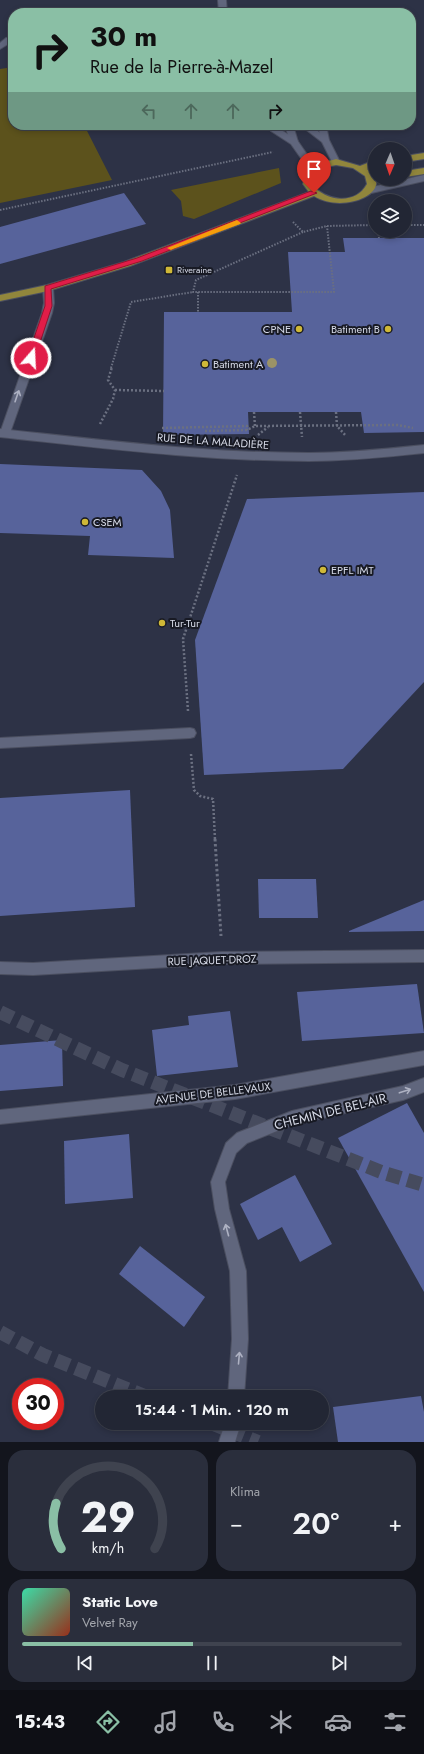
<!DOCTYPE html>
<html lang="de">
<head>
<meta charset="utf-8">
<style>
	body { margin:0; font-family:Jost,sans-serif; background:#2a2e3c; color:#f1f3f6; height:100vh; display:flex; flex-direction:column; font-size:15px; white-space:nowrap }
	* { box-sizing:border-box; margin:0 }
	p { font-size:13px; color:#a2a5ac }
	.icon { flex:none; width:22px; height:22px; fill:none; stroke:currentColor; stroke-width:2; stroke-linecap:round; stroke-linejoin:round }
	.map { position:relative; height:1442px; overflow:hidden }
	.side { display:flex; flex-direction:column; gap:8px; padding:8px; background:#13151d; flex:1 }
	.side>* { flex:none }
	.banner { position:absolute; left:8px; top:8px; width:408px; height:122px; border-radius:16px; box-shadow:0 2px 6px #0003,0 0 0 1px #3f434f; background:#8abfa5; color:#111; overflow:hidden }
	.needle { width:26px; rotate:182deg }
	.tools { position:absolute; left:368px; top:142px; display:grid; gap:8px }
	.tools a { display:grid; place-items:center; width:44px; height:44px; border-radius:50%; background:#222634; box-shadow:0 2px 6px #0003,0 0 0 1px #3f434f; font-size:20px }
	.speed { position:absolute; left:12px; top:1378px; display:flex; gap:8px; font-size:20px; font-weight:700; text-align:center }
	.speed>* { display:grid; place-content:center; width:52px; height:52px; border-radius:50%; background:#222634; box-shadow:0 2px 6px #0003,0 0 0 1px #3f434f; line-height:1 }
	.speed .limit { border:6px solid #d22; background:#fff; color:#111 }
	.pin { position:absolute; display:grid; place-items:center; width:34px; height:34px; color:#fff; margin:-41px -17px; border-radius:50% 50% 50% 0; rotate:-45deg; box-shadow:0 0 4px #0007 }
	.pin .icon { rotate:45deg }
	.me { position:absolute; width:44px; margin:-22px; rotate:19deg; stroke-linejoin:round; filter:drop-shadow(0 0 3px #0008) }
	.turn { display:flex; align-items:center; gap:14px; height:84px; padding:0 16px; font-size:18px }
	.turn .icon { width:52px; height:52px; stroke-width:2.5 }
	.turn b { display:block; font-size:28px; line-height:34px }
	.lanes { display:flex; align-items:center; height:38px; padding:0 16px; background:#0003; justify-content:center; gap:20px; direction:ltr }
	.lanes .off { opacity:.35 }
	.big { font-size:30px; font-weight:600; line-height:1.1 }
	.side .card { flex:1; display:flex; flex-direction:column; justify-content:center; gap:6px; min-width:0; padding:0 14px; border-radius:16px; background:#2a2e3c }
	.side .dial { align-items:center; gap:0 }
	.dial svg { height:104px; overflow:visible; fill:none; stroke:#3f434f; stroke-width:7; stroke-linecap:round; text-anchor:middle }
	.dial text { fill:#f1f3f6; stroke:none }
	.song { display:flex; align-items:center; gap:12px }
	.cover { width:48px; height:48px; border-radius:6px; background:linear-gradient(135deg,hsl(160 70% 55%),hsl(10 70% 35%)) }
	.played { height:4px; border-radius:2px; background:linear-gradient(90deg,#8abfa5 45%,#3f434f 45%) }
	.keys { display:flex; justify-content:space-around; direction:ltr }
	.heat { display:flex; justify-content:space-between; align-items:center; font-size:22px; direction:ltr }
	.side .tiles { flex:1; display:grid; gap:8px; grid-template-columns:1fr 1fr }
	.card:last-child { grid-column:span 2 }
	.trip { position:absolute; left:95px; top:1390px; width:234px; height:40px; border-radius:20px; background:#222634; box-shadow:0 2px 6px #0003,0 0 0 1px #3f434f; font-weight:600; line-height:40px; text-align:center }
	.dock { display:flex; height:64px; justify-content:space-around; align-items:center; background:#0e0f15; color:#a2a5ac }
	.dock .icon { width:28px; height:28px }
	.dock .selected { color:#8abfa5 }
	.dock b { font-size:18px; color:#f1f3f6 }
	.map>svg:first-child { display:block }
	.green { fill:#5c521c }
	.building { fill:#57639b }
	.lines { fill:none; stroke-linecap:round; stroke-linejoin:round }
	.highway-tunnel { stroke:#464b5e; stroke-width:14; stroke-dasharray:14 7; stroke-linecap:butt }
	.lane-casing { stroke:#4b4f60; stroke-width:2 }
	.street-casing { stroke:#4b4f60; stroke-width:2 }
	.secondary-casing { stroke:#4b4f60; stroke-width:2 }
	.primary-casing { stroke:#4b4f60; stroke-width:2 }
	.path-far2 { stroke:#6b7081; stroke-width:2; stroke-dasharray:1.5 1.5; stroke-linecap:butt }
	.path-far1 { stroke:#6b7081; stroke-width:2.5; stroke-dasharray:2 2; stroke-linecap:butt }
	.path { stroke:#6b7081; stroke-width:3; stroke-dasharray:2.5 2.5; stroke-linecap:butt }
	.lane { fill:#60667d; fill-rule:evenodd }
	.street { fill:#60667d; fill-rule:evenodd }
	.secondary { fill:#60667d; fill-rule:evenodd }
	.primary { fill:#91863c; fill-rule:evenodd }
	.tree { fill:#9b9367 }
	.oneway { stroke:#adb1c2 }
	.route { fill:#e11d48; stroke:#92132f }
	.slow { fill:#f59e0b }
	.poi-dot { fill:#cfb837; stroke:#181a24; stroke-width:1.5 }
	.labels { text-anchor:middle; stroke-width:4; stroke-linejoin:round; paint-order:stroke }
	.far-poi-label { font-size:9px; fill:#d6dae7; stroke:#181a24; text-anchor:start }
	.poi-label { font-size:11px; fill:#d6dae7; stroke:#181a24; text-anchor:start }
	.street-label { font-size:11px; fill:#d6dae7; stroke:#181a24 }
	.near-street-label { font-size:13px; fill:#d6dae7; stroke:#181a24 }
</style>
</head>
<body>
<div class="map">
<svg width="424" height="1442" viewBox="0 0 424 1442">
	<rect width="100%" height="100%" fill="#2d3246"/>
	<g class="green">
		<polygon points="13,67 13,125 84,125 112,180 0,203 0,69"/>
		<polygon points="279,168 281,183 194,219 183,216 181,201 171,190"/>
	</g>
	<g class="building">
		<polygon points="124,193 146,224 0,264 0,227"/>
		<polygon points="343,238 424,238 424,432 364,433 361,412 248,412 249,434 163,435 164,312 292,312 288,252 345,252"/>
		<polygon points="0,464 142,470 161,491 170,510 174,558 88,555 90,536 0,533"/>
		<polygon points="424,492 424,682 343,769 204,775 195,640 247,499"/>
		<polygon points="130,790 135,907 0,916 0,798"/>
		<polygon points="258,879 316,879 318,918 259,918"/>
		<polygon points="424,900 424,931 349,932 349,931"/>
		<polygon points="417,984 424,1033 302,1041 297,992"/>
		<polygon points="230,1011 238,1067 157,1076 152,1030 189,1025 188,1016"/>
		<polygon points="62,1040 63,1086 0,1091 0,1045"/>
		<polygon points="407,1103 424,1133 424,1292 338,1138"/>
		<polygon points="129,1134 133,1198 65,1204 64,1141"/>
		<polygon points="295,1175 332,1244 300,1262 282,1227 258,1240 240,1204"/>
		<polygon points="140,1246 205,1297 184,1327 119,1274"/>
		<polygon points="421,1396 424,1412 424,1442 338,1442 333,1407"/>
	</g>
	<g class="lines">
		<g class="highway-tunnel">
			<polyline points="0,1012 122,1070 384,1173 424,1185"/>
			<polyline points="0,1332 43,1355 147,1397"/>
			<polyline points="211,1423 258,1442"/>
		</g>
		<g class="lane-casing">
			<g id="lane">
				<polygon points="13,37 13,41 0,49 0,43 6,38"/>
				<polygon points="285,125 293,125 298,142 297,144 294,145 290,142"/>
				<polygon points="300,125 310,125 329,140 328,142 322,142"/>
				<polygon points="190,728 194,729 196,733 194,737 190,738 0,748 0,738"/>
			</g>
		</g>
		<g class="street-casing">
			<g id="street">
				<polygon points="218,0 226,0 227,13 219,13"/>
				<polygon points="268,125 276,125 278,128 297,140 317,169 316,171 310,171 291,144 271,131"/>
				<polygon points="318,125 326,125 329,140 340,162 339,164 333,164 321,140"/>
				<polygon points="48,285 53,288 54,303 52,313 10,433 9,436 1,436 0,433 42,313 44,303 43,288"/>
				<polygon points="424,950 424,962 222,964 33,975 0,974 0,962 33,963 222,952"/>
				<polygon points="424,1051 424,1065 235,1099 0,1124 0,1110 235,1085"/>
				<polygon points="424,1078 424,1092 403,1100 292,1125 247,1143 236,1153 225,1182 229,1209 246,1271 248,1339 244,1397 228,1397 232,1339 230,1271 215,1209 211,1182 226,1143 237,1133 292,1111 403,1086"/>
				<polygon points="225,1423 241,1423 235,1442 219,1442"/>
			</g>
		</g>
		<g class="secondary-casing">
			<g id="secondary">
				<polygon points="424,175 424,181 367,194 363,191 364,189"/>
				<path d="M0,429C103,440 205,453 309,453C347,453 386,449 424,445V453C386,457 347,461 309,461C205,461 103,448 0,437Z"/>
			</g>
		</g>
		<g class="primary-casing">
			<g id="primary">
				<polygon points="424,153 424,159 405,162 405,156"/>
				<path d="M336,159L360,166L375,160V166L367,169C398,191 344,215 314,196L130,266L48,291L0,301V295L47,285L124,262L309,192L303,184C307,164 318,164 336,159ZM336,165L353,168L365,176L367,184C355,206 325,201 311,184L313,175L322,168Z"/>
				<polygon points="424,168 424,174 405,177 405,171"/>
			</g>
		</g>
		<g class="path-far2">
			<polyline points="0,210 273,152"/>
			<polyline points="293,222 303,232 327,226 375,225"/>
			<polyline points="405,225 424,225"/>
			<polyline points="378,231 379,238"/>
			<polyline points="303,232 196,280 193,292 334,292 327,226"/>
			<polyline points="198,292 198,312"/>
			<polyline points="111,368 131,302 193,292"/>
		</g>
		<g class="path-far1">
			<polyline points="115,390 164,391"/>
			<polyline points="254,412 255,426"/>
			<polyline points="300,412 302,437"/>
			<polyline points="336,412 337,426 346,436"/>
			<polyline points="100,424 113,399 115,390 108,380 112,367"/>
			<polyline points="162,428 247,426 247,430"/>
			<polyline points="205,431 247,430 255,426 398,425 413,428"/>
			<polyline points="258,435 268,427"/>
			<polyline points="188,711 183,639 237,475"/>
			<polyline points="191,754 194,790 200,796 213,799 215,840"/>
		</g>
		<polyline class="path" points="215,839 221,936"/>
		<use href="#lane" class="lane"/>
		<use href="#street" class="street"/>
		<use href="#secondary" class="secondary"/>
		<use href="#primary" class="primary"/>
	</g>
	<circle class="tree" cx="272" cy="363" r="5"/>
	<defs><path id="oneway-shaft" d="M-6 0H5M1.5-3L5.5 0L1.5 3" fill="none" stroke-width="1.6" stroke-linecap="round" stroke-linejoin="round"/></defs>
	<g class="oneway">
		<use href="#oneway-shaft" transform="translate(17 396) rotate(-71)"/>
		<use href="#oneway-shaft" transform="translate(405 1091) rotate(-18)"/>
		<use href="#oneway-shaft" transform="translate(227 1230) rotate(-105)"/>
		<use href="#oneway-shaft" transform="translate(239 1358) rotate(-85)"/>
	</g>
	<polygon class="route" points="311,191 317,193 142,261 51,289 52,306 35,358 31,360 27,358 45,306 45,286 137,258"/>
	<polygon class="slow" points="237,220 241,223 240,224 173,249 171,250 167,248"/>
	<g class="poi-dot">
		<rect x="165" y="266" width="8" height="8" rx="2"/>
		<circle cx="299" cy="329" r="4"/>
		<circle cx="388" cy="329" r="4"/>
		<circle cx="205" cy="364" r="4"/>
		<circle cx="85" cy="522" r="4"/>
		<circle cx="323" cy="570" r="4"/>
		<circle cx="162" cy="623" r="4"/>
	</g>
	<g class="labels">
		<g class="far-poi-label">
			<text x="177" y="273">Riveraine</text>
		</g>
		<g class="poi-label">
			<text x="291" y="333" text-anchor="end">CPNE</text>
			<text x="380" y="333" text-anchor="end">Batiment B</text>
			<text x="213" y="368">Batiment A</text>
			<text x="93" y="526">CSEM</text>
			<text x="331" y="574">EPFL IMT</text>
			<text x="170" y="627">Tur-Tur</text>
		</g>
		<g class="street-label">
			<text transform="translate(213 441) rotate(4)" y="4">RUE DE LA MALADIÈRE</text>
			<text transform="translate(212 960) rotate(-2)" y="4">RUE JAQUET-DROZ</text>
			<text transform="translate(213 1093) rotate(-7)" y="4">AVENUE DE BELLEVAUX</text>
		</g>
		<g class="near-street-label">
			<text transform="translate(330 1111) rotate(-14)" y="5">CHEMIN DE BEL-AIR</text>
		</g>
	</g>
</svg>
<div class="tools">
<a><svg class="needle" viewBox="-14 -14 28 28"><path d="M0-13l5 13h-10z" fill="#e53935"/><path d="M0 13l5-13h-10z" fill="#a2a5ac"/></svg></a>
<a><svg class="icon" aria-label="layers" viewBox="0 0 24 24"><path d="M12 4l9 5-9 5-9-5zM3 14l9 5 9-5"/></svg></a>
</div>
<div class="speed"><div class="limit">30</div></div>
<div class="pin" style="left:314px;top:193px;background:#d93025"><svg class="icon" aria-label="arrive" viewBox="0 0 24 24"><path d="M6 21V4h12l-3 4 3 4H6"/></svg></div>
<svg class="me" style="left:31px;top:358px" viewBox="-20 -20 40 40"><circle r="17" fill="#e11d48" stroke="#fff" stroke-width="3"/><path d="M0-11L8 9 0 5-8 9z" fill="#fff"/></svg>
<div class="trip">15:44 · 1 Min. · 120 m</div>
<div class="banner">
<div class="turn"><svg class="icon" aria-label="right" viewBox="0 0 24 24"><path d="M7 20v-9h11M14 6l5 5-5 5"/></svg><div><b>30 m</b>Rue de la Pierre-à-Mazel</div></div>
<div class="lanes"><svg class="icon off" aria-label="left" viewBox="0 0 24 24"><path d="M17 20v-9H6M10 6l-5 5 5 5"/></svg><svg class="icon off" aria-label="ahead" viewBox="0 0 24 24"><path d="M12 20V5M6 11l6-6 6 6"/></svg><svg class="icon off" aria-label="ahead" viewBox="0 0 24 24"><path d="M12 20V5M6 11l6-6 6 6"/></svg><svg class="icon" aria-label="right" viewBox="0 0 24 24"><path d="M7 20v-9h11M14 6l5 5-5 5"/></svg></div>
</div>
</div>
<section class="side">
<div class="tiles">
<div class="card dial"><svg viewBox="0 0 100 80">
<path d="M14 69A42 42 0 1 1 86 69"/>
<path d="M14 69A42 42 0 0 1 10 34" stroke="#8abfa5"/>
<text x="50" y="56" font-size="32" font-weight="700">29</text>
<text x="50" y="72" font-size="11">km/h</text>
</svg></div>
<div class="card"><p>Klima</p>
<div class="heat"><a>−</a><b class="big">20°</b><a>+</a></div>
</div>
<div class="card">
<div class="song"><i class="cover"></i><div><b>Static Love</b><p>Velvet Ray</p></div></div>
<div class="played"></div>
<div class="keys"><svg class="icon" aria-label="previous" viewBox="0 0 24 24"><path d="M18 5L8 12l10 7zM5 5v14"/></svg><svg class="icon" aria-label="pause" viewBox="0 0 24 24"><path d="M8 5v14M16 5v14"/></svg><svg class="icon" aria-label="next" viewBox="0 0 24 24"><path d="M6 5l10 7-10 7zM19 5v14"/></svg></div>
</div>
</div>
</section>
<nav class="dock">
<b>15:43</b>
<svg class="icon selected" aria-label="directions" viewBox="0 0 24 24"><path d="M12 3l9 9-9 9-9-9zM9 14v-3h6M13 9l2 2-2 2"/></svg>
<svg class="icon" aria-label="music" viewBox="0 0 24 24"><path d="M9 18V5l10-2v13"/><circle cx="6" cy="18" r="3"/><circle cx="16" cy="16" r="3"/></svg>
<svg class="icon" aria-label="phone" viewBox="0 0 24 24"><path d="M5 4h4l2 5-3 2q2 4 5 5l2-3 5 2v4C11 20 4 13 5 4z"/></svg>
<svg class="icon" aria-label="climate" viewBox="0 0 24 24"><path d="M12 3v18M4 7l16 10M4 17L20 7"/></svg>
<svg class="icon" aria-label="car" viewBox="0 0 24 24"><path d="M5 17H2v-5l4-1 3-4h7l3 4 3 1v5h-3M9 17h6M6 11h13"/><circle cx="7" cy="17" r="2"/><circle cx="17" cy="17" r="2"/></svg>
<svg class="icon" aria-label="filters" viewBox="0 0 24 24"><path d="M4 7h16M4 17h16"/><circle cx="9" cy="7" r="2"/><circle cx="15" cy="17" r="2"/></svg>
</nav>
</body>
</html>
